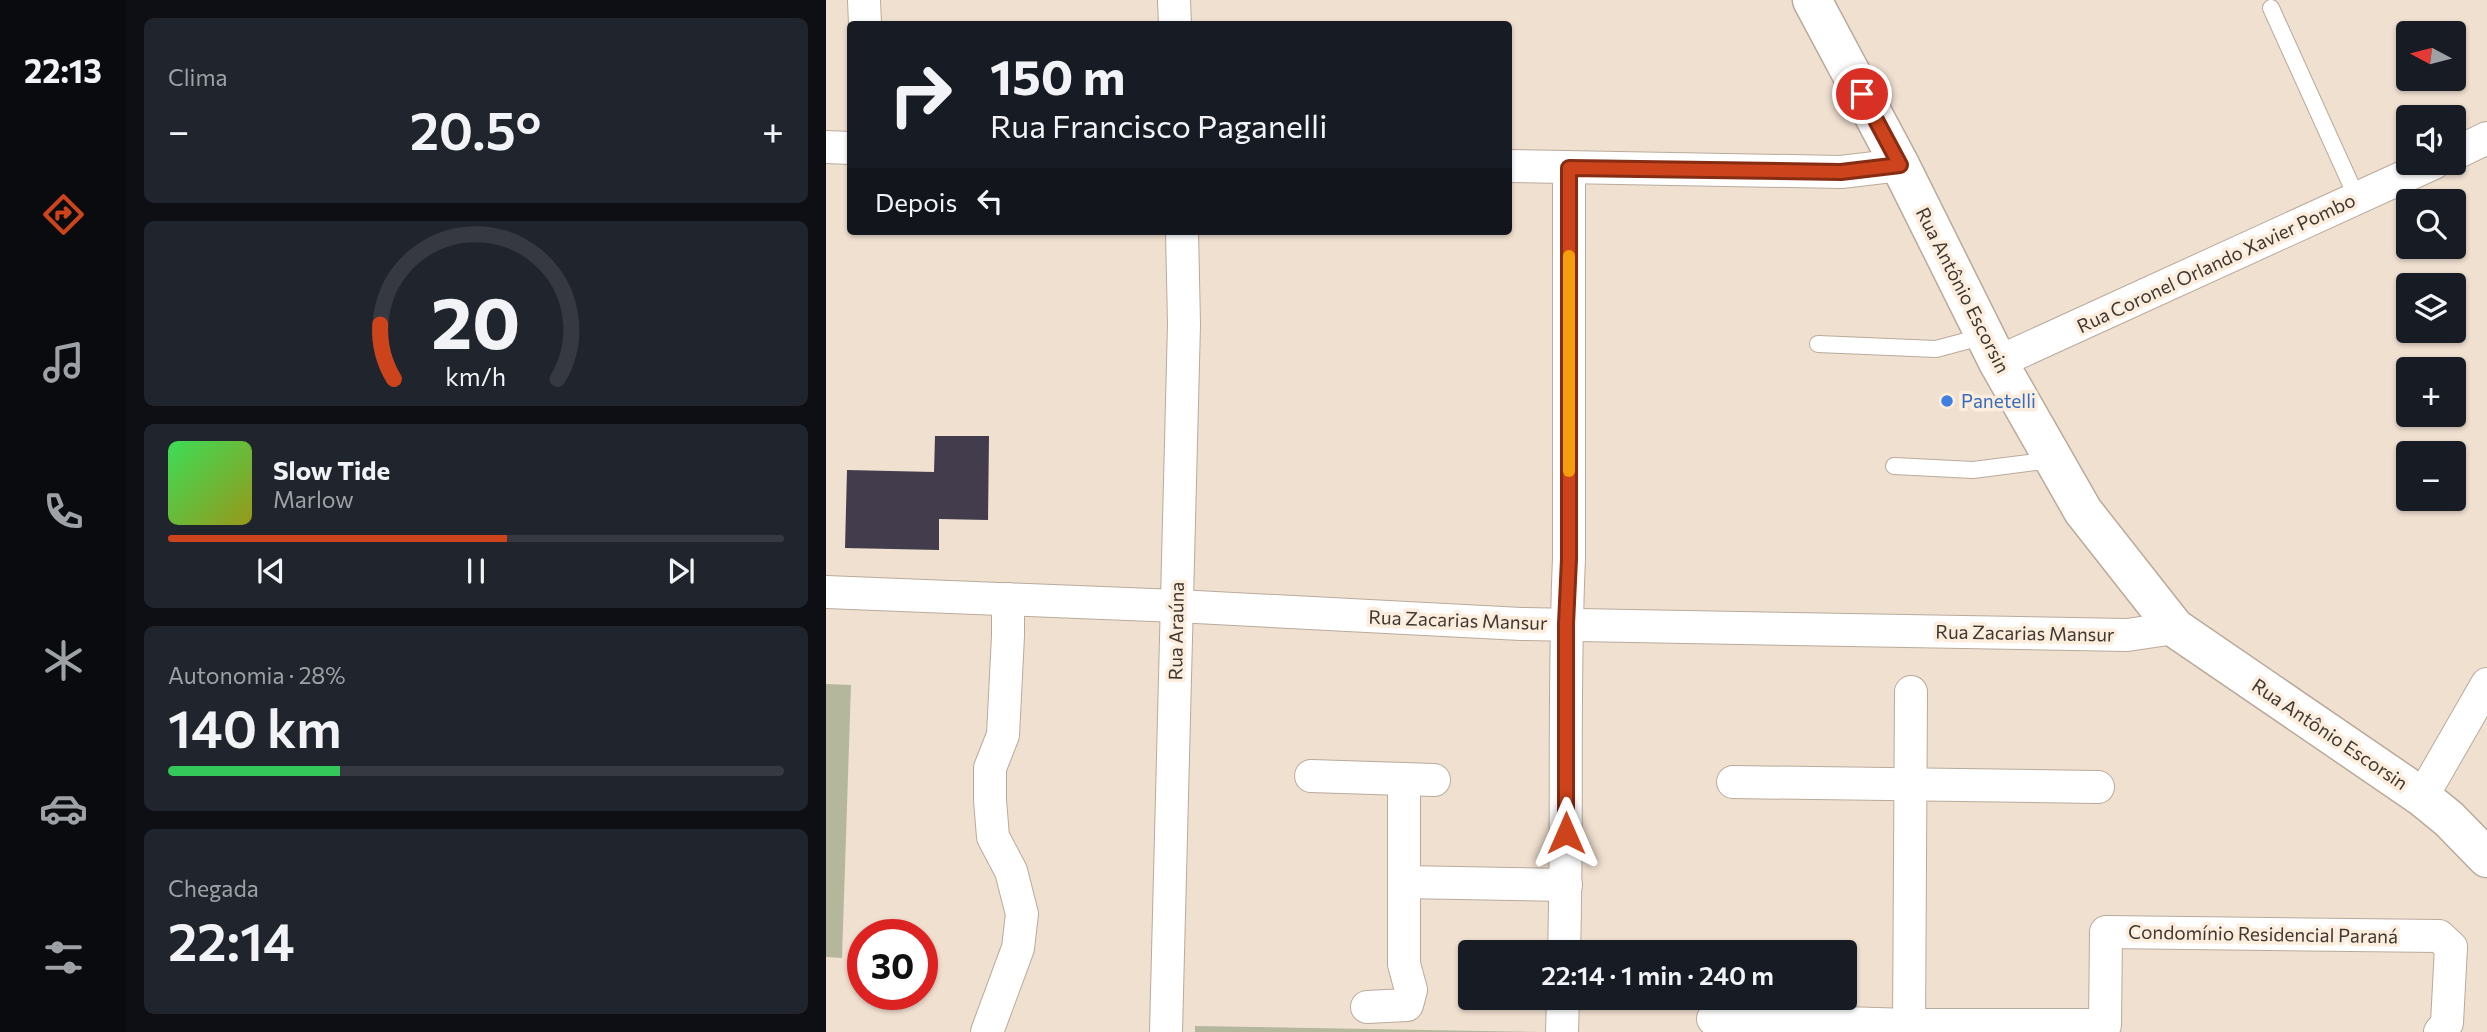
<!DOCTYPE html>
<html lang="pt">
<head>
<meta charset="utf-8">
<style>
	body { margin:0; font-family:Commissioner,sans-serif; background:#20242c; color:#f1f3f6; height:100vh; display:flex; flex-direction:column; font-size:26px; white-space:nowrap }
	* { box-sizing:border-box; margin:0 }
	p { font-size:23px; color:#9ea1a6 }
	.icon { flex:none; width:38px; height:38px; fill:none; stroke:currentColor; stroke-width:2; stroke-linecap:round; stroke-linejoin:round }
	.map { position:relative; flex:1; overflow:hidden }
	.side { display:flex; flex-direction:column; gap:18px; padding:18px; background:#0d0f14; width:700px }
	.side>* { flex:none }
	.hud { position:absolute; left:21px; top:21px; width:665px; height:214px; border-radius:7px; box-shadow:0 2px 5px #0004; background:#171b24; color:#f1f3f6; overflow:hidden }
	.needle { width:46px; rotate:277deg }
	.tools { position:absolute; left:1570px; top:21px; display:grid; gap:14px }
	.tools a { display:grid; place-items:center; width:70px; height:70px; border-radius:7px; background:#171b24; box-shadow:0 2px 5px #0004; font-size:35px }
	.speed { position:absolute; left:21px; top:919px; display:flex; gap:14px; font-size:35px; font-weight:700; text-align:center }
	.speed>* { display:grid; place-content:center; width:91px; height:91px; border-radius:50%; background:#171b24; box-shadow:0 2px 5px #0004; line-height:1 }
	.speed .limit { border:10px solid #d22; background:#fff; color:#111 }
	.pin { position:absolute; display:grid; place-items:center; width:60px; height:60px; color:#fff; margin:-30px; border:4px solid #fff; border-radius:50%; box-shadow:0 2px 7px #0007 }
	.me { position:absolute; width:77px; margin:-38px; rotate:0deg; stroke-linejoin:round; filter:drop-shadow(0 0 5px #0008) }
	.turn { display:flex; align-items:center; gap:24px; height:147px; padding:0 28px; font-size:32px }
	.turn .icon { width:91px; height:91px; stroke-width:2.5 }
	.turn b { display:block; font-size:49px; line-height:60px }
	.then { display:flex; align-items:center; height:66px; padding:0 28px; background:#0003; gap:14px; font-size:26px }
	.big { font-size:52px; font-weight:600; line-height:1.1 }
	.side .widget { flex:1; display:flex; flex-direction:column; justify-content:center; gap:10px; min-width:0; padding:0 24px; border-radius:10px; background:#20242c }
	.side .dial { align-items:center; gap:0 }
	.dial svg { height:182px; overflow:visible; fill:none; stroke:#363941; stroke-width:7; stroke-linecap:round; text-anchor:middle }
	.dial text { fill:#f1f3f6; stroke:none }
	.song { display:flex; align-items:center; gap:21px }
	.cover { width:84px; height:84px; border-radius:10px; background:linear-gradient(135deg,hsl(130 70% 55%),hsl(60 70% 35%)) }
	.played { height:7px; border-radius:4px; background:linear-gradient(90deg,#cd441c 55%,#363941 55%) }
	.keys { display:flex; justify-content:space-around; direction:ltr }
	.heat { display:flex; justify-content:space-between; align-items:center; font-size:38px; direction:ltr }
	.charge { height:10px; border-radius:5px; background:linear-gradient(90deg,#34c759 28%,#363941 0) }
	.trip { position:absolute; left:632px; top:940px; width:399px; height:70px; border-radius:7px; background:#171b24; box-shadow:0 2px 5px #0004; font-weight:600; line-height:70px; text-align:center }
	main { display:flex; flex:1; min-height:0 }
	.tab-bar { display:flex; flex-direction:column; width:126px; justify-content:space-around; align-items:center; background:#090b0e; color:#9ea1a6 }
	.tab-bar .icon { width:49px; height:49px }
	.tab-bar .on { color:#cd441c }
	.tab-bar b { font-size:32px; color:#f1f3f6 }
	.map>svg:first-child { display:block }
	.green { fill:#b4b79c }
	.building { fill:#433c4c }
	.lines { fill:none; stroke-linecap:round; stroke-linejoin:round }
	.lane-casing { stroke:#baaa9b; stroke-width:18 }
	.street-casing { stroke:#baaa9b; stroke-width:34 }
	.secondary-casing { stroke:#baaa9b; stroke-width:41 }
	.lane { stroke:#fff; stroke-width:16 }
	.street { stroke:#fff; stroke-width:32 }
	.secondary { stroke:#fff; stroke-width:38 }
	.route-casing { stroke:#852c12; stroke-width:18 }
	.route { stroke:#cd441c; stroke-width:12 }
	.slow { stroke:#f59e0b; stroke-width:12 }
	.shop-dot { fill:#3f7fe0; stroke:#fdeddd; stroke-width:2.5 }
	.labels { text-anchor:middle; stroke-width:7; stroke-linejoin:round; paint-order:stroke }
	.street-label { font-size:19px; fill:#3f3832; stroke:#fdeddd }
	.shop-label { font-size:19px; fill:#366cbe; stroke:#fdeddd; text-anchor:start }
</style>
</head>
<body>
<main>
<nav class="tab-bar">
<b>22:13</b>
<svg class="icon on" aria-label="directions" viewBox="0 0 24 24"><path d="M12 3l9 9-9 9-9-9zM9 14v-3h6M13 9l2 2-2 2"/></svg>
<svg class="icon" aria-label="music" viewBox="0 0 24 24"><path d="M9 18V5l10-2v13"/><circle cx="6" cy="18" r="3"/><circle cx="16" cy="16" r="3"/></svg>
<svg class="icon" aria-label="phone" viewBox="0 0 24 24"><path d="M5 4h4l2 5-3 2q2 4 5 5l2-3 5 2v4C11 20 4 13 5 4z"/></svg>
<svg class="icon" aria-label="climate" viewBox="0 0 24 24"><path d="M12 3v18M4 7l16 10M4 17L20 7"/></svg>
<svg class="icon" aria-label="car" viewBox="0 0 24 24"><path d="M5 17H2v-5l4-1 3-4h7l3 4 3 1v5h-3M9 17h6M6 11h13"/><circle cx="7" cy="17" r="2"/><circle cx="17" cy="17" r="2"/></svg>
<svg class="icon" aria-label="filters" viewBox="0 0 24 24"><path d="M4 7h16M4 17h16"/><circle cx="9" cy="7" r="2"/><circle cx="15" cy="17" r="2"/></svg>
</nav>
<section class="side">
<div class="widget"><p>Clima</p>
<div class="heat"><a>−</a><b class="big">20.5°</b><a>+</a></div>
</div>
<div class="widget dial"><svg viewBox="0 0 100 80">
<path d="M14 69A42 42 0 1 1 86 69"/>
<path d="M14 69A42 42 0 0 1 8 45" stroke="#cd441c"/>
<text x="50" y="56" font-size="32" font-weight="700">20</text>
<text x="50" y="72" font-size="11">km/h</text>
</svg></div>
<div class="widget">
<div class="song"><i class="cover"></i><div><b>Slow Tide</b><p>Marlow</p></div></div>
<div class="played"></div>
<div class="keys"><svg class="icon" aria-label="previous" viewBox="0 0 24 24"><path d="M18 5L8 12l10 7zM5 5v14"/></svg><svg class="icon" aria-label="pause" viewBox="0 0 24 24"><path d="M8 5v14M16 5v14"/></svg><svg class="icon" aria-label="next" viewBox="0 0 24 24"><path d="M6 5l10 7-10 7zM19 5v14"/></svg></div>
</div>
<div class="widget"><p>Autonomia · 28%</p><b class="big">140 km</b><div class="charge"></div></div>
<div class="widget"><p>Chegada</p><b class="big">22:14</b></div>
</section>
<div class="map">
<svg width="1661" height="1032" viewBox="0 0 1661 1032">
	<rect width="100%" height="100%" fill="#f0e0d0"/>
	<g class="green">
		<polygon points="0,684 25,685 16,958 0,957"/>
		<polygon points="369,1026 715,1032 369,1032"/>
	</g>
	<polygon class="building" points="109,436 163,436 162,520 113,519 113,550 19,548 21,470 108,472"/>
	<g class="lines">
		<g class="lane-casing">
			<g id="lane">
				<polyline points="1445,8 1531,198"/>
				<polyline points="992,344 1110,349 1159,336"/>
				<polyline points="1068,466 1147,470 1226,460"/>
			</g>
		</g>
		<g class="street-casing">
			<g id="street">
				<polyline points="38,0 39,24"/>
				<polyline points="348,0 349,24"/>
				<polyline points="0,147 24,148"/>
				<polyline points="1628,154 1661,138"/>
				<polyline points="682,166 1015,172 1074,165"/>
				<polyline points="1172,362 1608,163"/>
				<polyline points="0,592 351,606 695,624 1301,635 1349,628"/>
				<polyline points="485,776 608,780"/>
				<polyline points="907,782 1272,787"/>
				<polyline points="1596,797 1661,684"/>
				<polyline points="578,882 740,885"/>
				<path d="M738,952C742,821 737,690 743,559V168"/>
				<polyline points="541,1007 581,1005 585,990 578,964 578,779"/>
				<polyline points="887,1019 1083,1025 1279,1025 1280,932 1613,936 1625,947 1621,1023 1614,1032"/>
				<polyline points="161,1032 192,948 196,914 185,871 167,837 164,800 164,768 177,735 182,636 182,599"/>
				<polyline points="340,1032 358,324 356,231"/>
				<polyline points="736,1032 737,998"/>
				<polyline points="1083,1032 1085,692"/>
			</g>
		</g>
		<g class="secondary-casing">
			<polyline id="secondary" points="986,0 1074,165 1172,362 1257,511 1349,628 1596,797 1623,819 1661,858"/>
		</g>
		<use href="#lane" class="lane"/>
		<use href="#street" class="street"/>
		<use href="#secondary" class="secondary"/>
	</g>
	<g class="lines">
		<g class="route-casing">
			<polyline id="route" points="740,833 740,624 743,559 743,168 1015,172 1074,165 1036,94"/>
		</g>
		<use href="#route" class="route"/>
		<polyline class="slow" points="743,256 743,471"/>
	</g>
	<circle class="shop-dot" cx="1121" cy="401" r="7"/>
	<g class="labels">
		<g class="street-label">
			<text transform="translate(1390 263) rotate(-25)" y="7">Rua Coronel Orlando Xavier Pombo</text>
			<text transform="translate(1137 290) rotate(63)" y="7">Rua Antônio Escorsin</text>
			<text transform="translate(632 620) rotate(2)" y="7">Rua Zacarias Mansur</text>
			<text transform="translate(350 631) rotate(-89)" y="7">Rua Araúna</text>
			<text transform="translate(1199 633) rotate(1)" y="7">Rua Zacarias Mansur</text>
			<text transform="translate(1504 734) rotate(34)" y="7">Rua Antônio Escorsin</text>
			<text transform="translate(1437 934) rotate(1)" y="7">Condomínio Residencial Paraná</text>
		</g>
		<g class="shop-label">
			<text x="1135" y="408">Panetelli</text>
		</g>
	</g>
</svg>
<div class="tools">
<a><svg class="needle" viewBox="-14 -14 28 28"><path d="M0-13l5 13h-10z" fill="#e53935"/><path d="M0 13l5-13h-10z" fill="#9ea1a6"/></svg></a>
<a><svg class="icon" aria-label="sound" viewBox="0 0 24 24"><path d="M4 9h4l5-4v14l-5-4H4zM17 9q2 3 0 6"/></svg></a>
<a><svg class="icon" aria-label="search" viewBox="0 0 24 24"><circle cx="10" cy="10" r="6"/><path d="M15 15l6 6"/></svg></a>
<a><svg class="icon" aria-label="layers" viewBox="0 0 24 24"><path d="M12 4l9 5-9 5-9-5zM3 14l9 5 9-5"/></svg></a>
<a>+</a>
<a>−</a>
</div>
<div class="speed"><div class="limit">30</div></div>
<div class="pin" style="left:1036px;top:94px;background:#d93025"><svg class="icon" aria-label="arrive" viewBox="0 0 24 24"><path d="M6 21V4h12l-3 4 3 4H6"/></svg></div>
<svg class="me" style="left:740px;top:833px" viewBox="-20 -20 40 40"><path d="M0-17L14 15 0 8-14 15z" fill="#cd441c" stroke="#fff" stroke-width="4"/></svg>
<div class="trip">22:14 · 1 min · 240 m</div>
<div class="hud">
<div class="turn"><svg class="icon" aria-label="right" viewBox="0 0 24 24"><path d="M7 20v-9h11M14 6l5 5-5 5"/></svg><div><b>150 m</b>Rua Francisco Paganelli</div></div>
<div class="then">Depois<svg class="icon" aria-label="left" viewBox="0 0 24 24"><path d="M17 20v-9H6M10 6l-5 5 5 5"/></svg></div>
</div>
</div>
</main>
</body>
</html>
